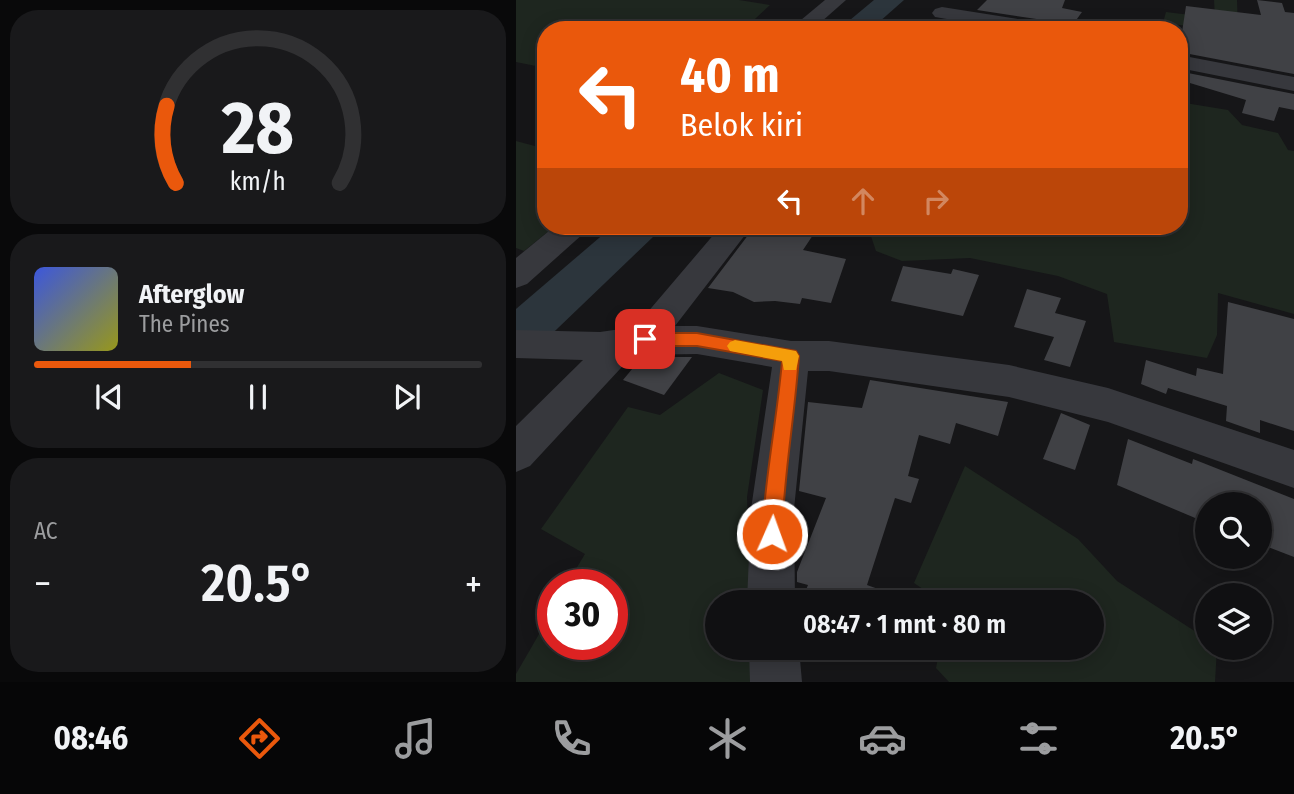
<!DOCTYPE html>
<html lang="id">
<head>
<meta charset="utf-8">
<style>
	body { margin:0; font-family:"Fira Sans Condensed",sans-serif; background:#19191b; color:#f1f3f6; height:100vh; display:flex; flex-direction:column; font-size:26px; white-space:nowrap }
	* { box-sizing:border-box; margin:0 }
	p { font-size:23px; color:#9c9d9f }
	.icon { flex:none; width:38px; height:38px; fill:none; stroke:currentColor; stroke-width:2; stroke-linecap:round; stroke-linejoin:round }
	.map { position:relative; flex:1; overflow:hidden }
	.sheet { display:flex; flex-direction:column; gap:10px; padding:10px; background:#09090a; width:516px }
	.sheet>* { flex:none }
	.guide { position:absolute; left:21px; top:21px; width:651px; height:214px; border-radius:28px; box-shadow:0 4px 18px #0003,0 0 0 2px #303032; background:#ea580c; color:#fff; overflow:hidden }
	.controls { position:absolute; left:679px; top:492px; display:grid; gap:14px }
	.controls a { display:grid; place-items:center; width:77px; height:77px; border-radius:50%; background:#101012; box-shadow:0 4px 18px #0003,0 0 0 2px #303032; font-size:35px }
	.speed { position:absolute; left:21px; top:569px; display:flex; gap:14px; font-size:35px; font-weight:700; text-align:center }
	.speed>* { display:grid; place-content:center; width:91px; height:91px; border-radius:50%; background:#101012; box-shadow:0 4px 18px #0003,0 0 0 2px #303032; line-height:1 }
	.speed .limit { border:10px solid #d22; background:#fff; color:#111 }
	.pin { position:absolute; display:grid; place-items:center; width:60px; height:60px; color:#fff; margin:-30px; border-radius:14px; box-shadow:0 4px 10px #0006 }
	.me { position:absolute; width:77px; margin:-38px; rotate:2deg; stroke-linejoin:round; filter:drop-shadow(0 0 5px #0008) }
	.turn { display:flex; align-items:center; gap:24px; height:147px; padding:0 28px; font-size:32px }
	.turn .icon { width:91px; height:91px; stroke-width:2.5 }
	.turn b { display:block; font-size:49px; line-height:60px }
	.lanes { display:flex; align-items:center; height:66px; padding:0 28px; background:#0003; justify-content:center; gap:35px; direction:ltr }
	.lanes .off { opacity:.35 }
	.big { font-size:52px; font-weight:600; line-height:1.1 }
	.sheet .widget { flex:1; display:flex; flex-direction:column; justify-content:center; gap:10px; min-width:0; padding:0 24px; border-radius:28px; background:#19191b }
	.sheet .dial { align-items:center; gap:0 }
	.dial svg { height:182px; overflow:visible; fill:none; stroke:#303032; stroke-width:7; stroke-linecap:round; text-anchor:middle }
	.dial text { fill:#f1f3f6; stroke:none }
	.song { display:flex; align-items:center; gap:21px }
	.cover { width:84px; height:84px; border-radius:10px; background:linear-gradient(135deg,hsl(230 70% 55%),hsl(60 70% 35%)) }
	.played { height:7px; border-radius:4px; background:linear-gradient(90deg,#ea580c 35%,#303032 35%) }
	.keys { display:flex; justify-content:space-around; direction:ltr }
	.heat { display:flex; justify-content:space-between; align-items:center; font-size:38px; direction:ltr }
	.trip { position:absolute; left:189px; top:590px; width:399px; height:70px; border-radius:35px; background:#101012; box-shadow:0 4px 18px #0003,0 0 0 2px #303032; font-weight:600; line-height:70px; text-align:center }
	.tabs { display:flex; height:112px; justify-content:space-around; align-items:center; background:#060607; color:#9c9d9f }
	.tabs .icon { width:49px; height:49px }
	.tabs .active { color:#ea580c }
	.tabs b { font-size:32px; color:#f1f3f6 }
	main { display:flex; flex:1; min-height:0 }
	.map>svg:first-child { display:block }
	.green { fill:#1e261f }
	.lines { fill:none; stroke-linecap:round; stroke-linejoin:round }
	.river { fill:#2c353c; fill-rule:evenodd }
	.building { fill:#404145 }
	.minor { fill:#37383d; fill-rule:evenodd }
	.route { fill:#ea580c; stroke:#983908; stroke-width:2 }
	.slow { fill:#f59e0b }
</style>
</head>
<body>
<main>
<section class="sheet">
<div class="widget dial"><svg viewBox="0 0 100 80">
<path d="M14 69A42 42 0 1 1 86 69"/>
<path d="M14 69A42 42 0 0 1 10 35" stroke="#ea580c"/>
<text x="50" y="56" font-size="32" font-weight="700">28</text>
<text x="50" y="72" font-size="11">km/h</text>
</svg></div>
<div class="widget">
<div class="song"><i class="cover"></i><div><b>Afterglow</b><p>The Pines</p></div></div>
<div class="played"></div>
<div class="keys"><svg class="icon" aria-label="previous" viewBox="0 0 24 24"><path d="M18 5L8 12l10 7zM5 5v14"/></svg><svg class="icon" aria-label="pause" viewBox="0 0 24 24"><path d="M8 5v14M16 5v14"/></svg><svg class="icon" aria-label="next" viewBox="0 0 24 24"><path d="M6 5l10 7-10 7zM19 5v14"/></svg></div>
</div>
<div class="widget"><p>AC</p>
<div class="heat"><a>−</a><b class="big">20.5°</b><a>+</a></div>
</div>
</section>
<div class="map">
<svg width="778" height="682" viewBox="0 0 778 682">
	<rect width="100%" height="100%" fill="#161618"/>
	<g class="green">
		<polygon points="0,0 223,0 254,5 239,19 274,28 30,30 30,68 0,62"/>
		<polygon points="698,0 721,0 722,32 647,23 650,12 699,18"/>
		<polygon points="663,102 712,110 726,125 762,133 772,150 778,151 778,314 702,293 701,335 691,358 598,342 591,294 542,276 454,258 386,261 360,251 354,233 360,226 663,226"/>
		<polygon points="0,141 30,149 30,226 39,226 8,251 0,248"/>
		<polygon points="203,373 247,390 231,497 235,602 201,602 201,648 237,648 239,682 0,682 0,674 37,610 37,644 96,644 96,584 51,584 69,554 25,529 112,407 144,415"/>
		<polygon points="449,466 562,539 601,581 691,639 691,648 701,648 699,682 433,682 420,668 424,648 576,648 576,602 426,602 398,583"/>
	</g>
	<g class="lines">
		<g class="river">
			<polygon points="358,0 388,0 354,30 322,30"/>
			<polygon points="97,226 144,226 138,236 17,352 0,357 0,309"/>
		</g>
	</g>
	<g class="building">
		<polygon points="471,0 549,0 546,8 566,12 553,30 547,30 534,21 461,10"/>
		<polygon points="741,0 766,3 769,12 778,13 778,74 663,52 670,6 745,15"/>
		<polygon points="667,72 778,94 778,110 763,107 758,121 726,113 730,100 664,80 670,72"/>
		<polygon points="239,226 303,226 287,250 330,259 315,303 286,298 284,304 259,301 238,302 217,292 192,288"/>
		<polygon points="387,266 435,274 437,269 463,275 447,316 375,301"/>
		<polygon points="511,289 545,298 539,313 570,321 554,367 528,360 538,337 498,327"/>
		<polygon points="712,302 778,319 778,431 744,420 744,433 710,421 711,406 652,388 650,394 625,384 630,360 680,376 681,368 707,374"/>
		<polygon points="126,357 176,357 148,395 107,380"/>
		<polygon points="354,380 492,402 482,436 440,423 434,444 403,435 392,476 403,479 395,503 379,498 351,585 390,599 389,602 285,602 292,585 281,582 281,572 310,498 283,491 292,402 346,408"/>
		<polygon points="545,413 574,425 559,470 527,459"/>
		<polygon points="612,439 676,464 677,459 778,499 778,557 744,544 744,504 691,504 691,523 601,485"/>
	</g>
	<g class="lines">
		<g class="minor">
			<polygon points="309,0 330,0 296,30 273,30"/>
			<polygon points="426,7 534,24 544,30 495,30 419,17 416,13 419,9"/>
			<polygon points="663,55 778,77 778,91 663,68"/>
			<polygon points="39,226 73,226 68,233 11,284 0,288 0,258"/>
			<polygon points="205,226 236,226 159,326 181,326 275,341 313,341 493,365 592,388 778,450 778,488 592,422 493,397 313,371 292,371 278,509 279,602 231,602 235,509 256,367 181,354 117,355 14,466 0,472 0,426 67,360 0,358 0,330 84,332 119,327"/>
			<polygon points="233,648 283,648 286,682 234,682"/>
		</g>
	</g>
	<path class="route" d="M129,333H181L280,351L283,356C279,415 268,474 266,534L263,541L256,544L249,541L246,534C249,476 261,419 266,361L181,346H129L121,339Z"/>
	<polygon class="slow" points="219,340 280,351 283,356 280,370 268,370 266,361 214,351 211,346 214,342"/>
</svg>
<div class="controls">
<a><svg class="icon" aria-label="search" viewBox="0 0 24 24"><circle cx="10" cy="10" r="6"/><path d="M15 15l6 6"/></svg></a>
<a><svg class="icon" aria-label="layers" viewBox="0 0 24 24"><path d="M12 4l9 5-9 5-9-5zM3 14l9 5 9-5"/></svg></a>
</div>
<div class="speed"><div class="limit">30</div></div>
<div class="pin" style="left:129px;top:339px;background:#d93025"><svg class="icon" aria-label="arrive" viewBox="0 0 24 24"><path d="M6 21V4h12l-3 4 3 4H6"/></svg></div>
<svg class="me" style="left:256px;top:534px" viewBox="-20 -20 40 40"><circle r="17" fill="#ea580c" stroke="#fff" stroke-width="3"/><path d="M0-11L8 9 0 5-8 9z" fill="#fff"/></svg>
<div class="trip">08:47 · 1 mnt · 80 m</div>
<div class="guide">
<div class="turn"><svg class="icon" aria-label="left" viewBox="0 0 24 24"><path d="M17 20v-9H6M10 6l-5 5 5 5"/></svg><div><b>40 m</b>Belok kiri</div></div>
<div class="lanes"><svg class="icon" aria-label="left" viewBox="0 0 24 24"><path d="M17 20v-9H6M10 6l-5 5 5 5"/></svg><svg class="icon off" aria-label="ahead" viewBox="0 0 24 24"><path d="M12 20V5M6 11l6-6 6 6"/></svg><svg class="icon off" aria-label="right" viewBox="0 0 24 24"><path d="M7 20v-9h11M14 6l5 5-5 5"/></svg></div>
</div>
</div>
</main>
<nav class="tabs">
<b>08:46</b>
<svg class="icon active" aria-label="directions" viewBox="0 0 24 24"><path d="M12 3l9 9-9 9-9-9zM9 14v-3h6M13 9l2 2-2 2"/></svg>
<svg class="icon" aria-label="music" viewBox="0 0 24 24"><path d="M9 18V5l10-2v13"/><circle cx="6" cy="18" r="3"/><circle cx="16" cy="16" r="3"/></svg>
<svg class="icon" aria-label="phone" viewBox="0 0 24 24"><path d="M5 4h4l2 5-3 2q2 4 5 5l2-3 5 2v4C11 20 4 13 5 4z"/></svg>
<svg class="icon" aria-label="climate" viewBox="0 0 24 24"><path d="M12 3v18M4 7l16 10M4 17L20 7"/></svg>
<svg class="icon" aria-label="car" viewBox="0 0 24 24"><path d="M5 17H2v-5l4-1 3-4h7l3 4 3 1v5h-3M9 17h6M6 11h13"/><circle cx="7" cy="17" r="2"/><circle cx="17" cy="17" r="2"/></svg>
<svg class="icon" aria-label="filters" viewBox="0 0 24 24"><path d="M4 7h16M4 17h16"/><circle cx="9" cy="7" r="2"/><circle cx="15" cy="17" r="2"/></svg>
<b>20.5°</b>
</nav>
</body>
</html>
